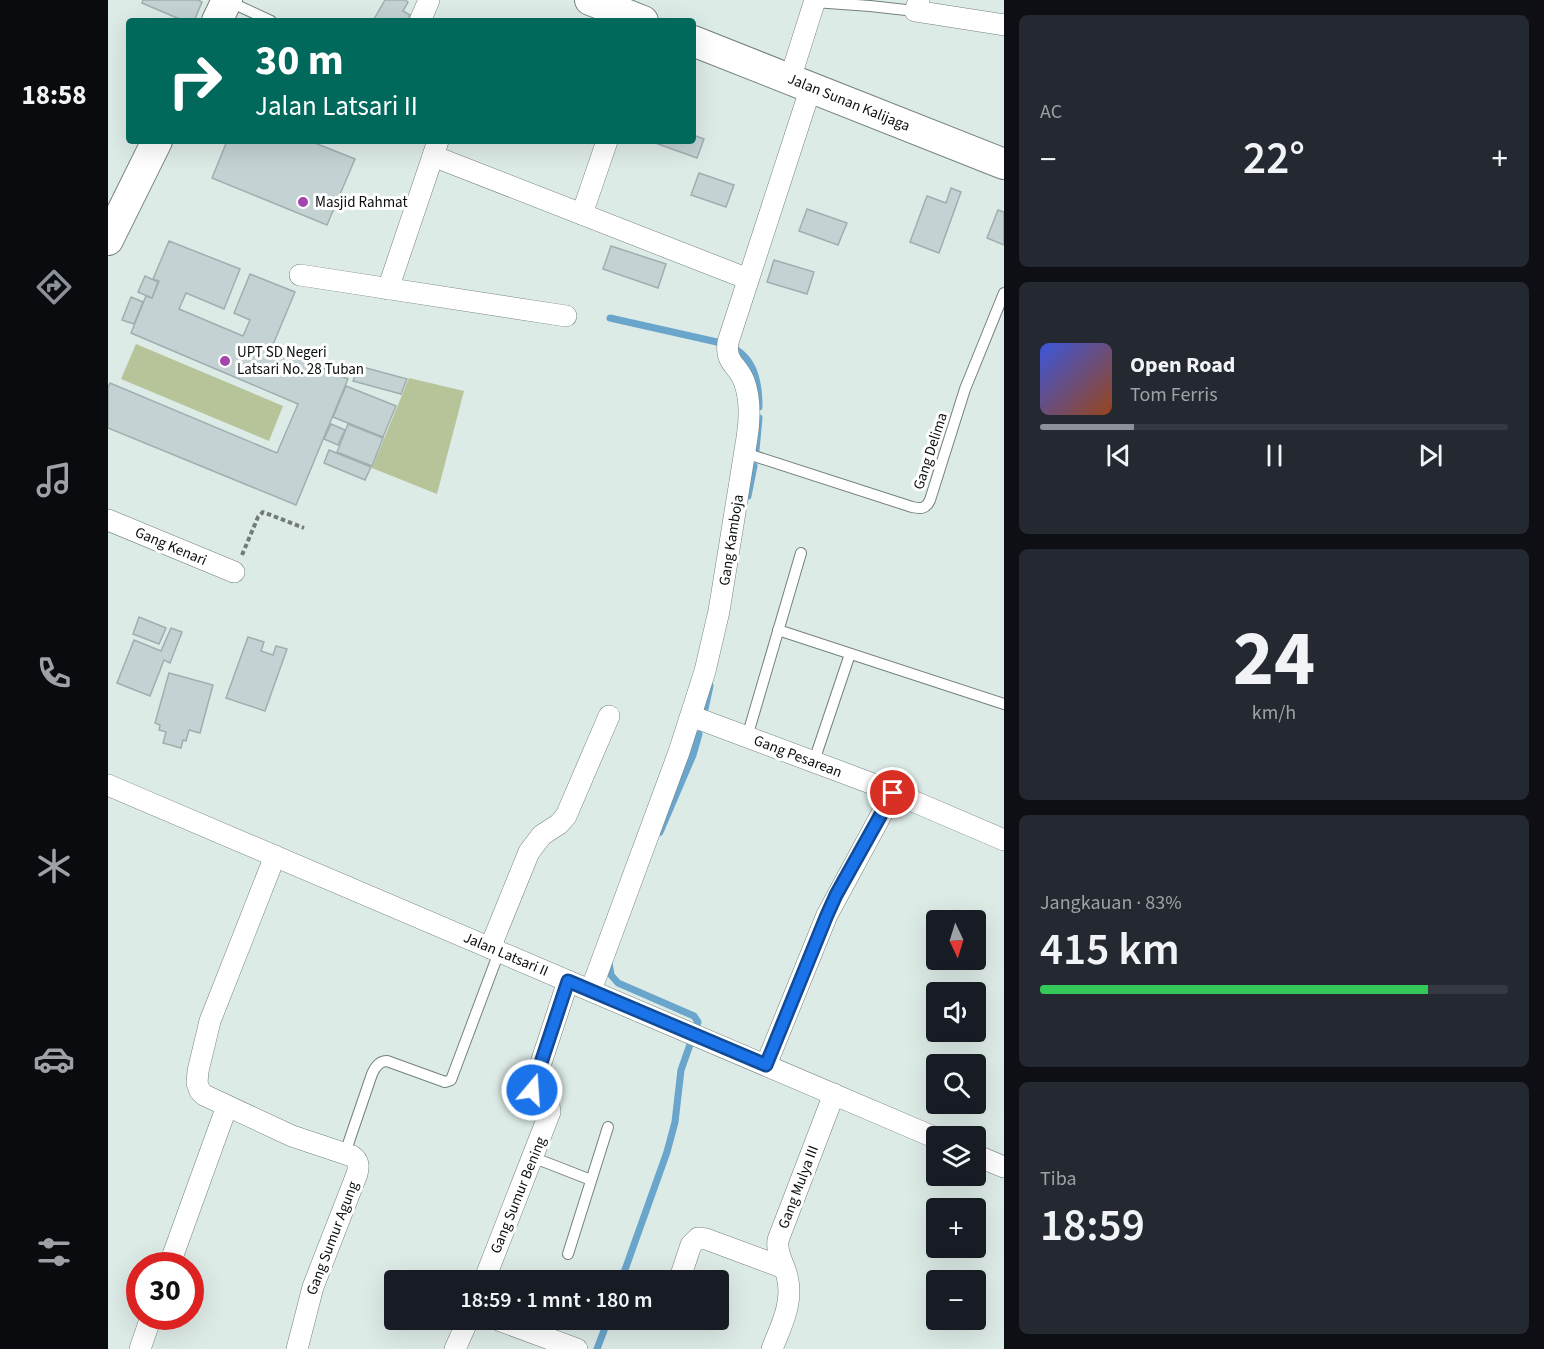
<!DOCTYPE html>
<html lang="id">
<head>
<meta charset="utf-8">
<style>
	body { margin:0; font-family:"Source Sans 3",sans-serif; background:#242831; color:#f1f3f6; height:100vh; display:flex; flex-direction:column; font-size:22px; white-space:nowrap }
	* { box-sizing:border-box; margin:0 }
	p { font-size:20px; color:#9ea1a6 }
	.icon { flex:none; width:33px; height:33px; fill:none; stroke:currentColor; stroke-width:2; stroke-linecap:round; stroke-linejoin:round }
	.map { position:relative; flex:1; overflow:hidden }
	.details { display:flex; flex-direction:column; gap:15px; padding:15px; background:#0d0f14; width:540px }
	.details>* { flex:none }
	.top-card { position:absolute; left:18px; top:18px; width:570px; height:126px; border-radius:6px; box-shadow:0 6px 24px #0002; background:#00695c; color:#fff; overflow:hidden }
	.needle { width:39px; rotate:176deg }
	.buttons { position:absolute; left:818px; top:910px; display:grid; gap:12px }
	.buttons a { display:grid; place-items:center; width:60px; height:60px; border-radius:6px; background:#171b24; box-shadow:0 6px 24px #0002; font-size:30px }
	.speed { position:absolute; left:18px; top:1252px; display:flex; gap:12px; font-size:30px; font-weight:700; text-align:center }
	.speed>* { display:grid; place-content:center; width:78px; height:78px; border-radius:50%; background:#171b24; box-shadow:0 6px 24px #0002; line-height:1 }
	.speed .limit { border:9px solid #d22; background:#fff; color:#111 }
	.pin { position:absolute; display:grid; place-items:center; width:51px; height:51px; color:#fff; margin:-26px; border:3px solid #fff; border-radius:50%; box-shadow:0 2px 6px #0007 }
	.me { position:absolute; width:66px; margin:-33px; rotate:18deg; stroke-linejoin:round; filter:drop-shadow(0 0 4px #0008) }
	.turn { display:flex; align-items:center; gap:21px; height:126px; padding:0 30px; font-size:27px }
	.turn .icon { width:78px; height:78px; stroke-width:2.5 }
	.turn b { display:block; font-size:42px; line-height:51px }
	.big { font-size:45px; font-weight:600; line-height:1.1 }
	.details .tile { flex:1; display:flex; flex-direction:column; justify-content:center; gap:9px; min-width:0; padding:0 21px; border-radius:9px; background:#242831 }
	.details .dial { align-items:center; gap:0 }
	.dial b { font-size:78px; line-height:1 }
	.song { display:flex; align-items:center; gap:18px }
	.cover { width:72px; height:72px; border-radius:9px; background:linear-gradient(135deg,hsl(230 70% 55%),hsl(20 70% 35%)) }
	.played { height:6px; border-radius:3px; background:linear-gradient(90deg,#8c9099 20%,#363941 20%) }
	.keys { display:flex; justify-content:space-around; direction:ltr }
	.heat { display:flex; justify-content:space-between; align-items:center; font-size:33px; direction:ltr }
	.charge { height:9px; border-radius:4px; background:linear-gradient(90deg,#34c759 83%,#363941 0) }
	.trip { position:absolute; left:276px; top:1270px; width:345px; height:60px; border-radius:6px; background:#171b24; box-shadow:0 6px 24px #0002; font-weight:600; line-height:60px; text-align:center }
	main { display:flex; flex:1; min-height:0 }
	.dock { display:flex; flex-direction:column; width:108px; justify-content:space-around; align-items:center; background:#090b0e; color:#9ea1a6 }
	.dock .icon { width:42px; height:42px }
	.dock .current { color:#8c9099 }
	.dock b { font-size:27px; color:#f1f3f6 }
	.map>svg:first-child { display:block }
	.green { fill:#b7c49a }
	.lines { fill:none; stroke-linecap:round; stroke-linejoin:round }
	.stream { stroke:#6aa5cb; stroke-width:7 }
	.building { fill:#c4d2d4; stroke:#a1aeb0; stroke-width:1.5 }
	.service-casing { stroke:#74817e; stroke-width:12 }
	.minor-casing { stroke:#74817e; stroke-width:22 }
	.secondary-casing { stroke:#74817e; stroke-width:32 }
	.path { stroke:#727b79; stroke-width:4; stroke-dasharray:4.5 3; stroke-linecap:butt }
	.service { stroke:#fff; stroke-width:10 }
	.minor { stroke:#fff; stroke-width:21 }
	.secondary { stroke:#fff; stroke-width:30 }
	.route-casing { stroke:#114b97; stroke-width:15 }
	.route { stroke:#1a73e8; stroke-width:10 }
	.poi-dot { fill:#a345ae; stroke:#fff; stroke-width:2 }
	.labels { text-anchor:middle; stroke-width:6; stroke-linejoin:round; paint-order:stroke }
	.street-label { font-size:15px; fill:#0a0e0d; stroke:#fff }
	.poi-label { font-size:15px; fill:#0a0e0d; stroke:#fff; text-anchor:start }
</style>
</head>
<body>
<main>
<nav class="dock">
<b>18:58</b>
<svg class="icon current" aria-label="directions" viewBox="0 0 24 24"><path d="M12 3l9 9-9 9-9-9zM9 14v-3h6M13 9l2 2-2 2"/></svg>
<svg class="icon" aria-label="music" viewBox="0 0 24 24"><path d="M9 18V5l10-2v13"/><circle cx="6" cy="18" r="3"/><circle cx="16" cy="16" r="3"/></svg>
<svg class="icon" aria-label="phone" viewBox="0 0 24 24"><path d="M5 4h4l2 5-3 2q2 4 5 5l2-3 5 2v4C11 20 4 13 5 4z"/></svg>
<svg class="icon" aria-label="climate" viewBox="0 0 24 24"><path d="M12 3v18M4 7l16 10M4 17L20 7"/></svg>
<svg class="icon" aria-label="car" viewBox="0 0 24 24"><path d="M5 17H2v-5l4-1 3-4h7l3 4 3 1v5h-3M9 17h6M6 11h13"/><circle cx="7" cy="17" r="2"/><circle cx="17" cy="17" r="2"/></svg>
<svg class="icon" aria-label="filters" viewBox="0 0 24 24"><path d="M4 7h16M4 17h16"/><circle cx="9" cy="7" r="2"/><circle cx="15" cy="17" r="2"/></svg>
</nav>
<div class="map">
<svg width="896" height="1349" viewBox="0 0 896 1349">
	<rect width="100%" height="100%" fill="#ddebe7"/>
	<g class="green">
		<polygon points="28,344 175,406 161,441 13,379"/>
		<polygon points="301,378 356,391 329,494 264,468"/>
	</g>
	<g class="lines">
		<g class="stream">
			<path d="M502,318L609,342C643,350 651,374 651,407"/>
			<polyline points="648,450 651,418"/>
			<polyline points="640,496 646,466"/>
			<polyline points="597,709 602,686"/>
			<polyline points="552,832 585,755 591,734"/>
			<polyline points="501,962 503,975 510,983 586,1016 590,1022 573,1070 567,1122 559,1152 513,1281"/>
			<polyline points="489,1349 500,1320"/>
		</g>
	</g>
	<g class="building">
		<polygon points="35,0 90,0 94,2 86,21 76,21 34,3"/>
		<polygon points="277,0 297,0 300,2 295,11 302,15 299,21 265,21"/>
		<polygon points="585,135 596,139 589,158 550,144 551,141 585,141"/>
		<polygon points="119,141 202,141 247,159 219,225 104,178"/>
		<polygon points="591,173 626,185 618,207 583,195"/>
		<polygon points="843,188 853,192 831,253 802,242 819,196 838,203"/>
		<polygon points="699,209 739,223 730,245 691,231"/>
		<polygon points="890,210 896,212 896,245 879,238"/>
		<polygon points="61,241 132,269 116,309 78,293 71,309 135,336 142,320 126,313 142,274 187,292 164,347 240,379 188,505 0,428 0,388 2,383 169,453 190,404 23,333 38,296 44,298 51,281 45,279"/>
		<polygon points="503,246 558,264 550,288 495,269"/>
		<polygon points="666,260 706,272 699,294 659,282"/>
		<polygon points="37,276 50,282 44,298 30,292"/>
		<polygon points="23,297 35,302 26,324 14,320"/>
		<polygon points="251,366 299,379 293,394 245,381"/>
		<polygon points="238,386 288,406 275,437 225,417"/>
		<polygon points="223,424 237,430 230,445 216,439"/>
		<polygon points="240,424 275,438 264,466 229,452"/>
		<polygon points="221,450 263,467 257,480 216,463"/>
		<polygon points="31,617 58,628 51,644 25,634"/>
		<polygon points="63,628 74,632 62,663 56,660 42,696 9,683 26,640 53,651"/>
		<polygon points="140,637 156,642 153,651 165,655 168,646 179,649 157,711 118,698"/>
		<polygon points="61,673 105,685 92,733 81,730 78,741 75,740 73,748 55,743 58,732 51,730 52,725 47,723"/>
	</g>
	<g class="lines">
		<g class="service-casing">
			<g id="service">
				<polyline points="120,1 163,21"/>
				<polyline points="706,2 762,6 807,11"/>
				<path d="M637,453L804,507C813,509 818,509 822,500L857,389L896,293"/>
				<polyline points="670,630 896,704"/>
				<polyline points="639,737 693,553"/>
				<polyline points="706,761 742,654"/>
				<path d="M237,1153L264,1074C267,1067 271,1061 279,1061L337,1082L343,1080L391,952"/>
				<polyline points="424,1157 483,1180"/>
				<polyline points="460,1254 500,1127"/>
			</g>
		</g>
		<g class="minor-casing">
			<g id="minor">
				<polyline points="811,0 807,11 896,25"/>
				<polyline points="312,21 321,0"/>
				<polyline points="682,79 707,0"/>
				<polyline points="325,156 640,279"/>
				<polyline points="474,214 499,141"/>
				<polyline points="192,275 458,316"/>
				<polyline points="280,289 330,141"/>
				<polyline points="0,520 126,572"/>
				<polyline points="583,716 765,784 896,840"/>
				<polyline points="0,785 828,1138"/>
				<path d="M167,856L102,1021L90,1071L89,1083L92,1091L96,1095L184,1136L244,1156C251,1161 251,1166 249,1174L205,1287L189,1349"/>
				<polyline points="382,948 421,852 434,835 451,824 458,816 501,716"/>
				<path d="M483,990L571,752L597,671L611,611L639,438C642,419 643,400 636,381C629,364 617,363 620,342L703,87"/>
				<polyline points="658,1065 719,915 785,793"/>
				<polyline points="867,1155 896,1167"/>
				<polyline points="61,1266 119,1106"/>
				<polyline points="376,1281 442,1112 441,1105 426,1097 424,1090 460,981"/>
				<polyline points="571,1281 583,1245 590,1238 598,1239 676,1268"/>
				<polyline points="390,1320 469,1349"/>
				<polyline points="32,1349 43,1317"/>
				<polyline points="347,1349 360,1320"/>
				<path d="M664,1349C673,1326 686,1302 679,1276C676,1263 668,1254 670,1240L726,1094"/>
			</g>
		</g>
		<g class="secondary-casing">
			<g id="secondary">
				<polyline points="482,0 535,21"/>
				<polyline points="109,21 119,0"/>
				<polyline points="585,41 896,164"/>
				<polyline points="0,240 49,141"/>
			</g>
		</g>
		<polyline class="path" points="134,555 150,517 155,512 196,528"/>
		<use href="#service" class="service"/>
		<use href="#minor" class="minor"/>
		<use href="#secondary" class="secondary"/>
	</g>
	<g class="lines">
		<g class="route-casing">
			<polyline id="route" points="424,1090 460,981 658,1065 719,915 728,895 785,793"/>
		</g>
		<use href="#route" class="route"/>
	</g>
	<g class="poi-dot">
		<circle cx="195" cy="202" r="6"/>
		<circle cx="117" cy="361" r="6"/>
	</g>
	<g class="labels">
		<g class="street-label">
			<text transform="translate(741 102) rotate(22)" y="5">Jalan Sunan Kalijaga</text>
			<text transform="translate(822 451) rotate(-72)" y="5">Gang Delima</text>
			<text transform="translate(623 540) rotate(-81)" y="5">Gang Kamboja</text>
			<text transform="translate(63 546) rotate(23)" y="5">Gang Kenari</text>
			<text transform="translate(690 756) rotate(21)" y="5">Gang Pesarean</text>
			<text transform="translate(398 954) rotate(23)" y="5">Jalan Latsari II</text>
			<text transform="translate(690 1187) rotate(-69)" y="5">Gang Mulya III</text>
			<text transform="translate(410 1195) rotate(-68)" y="5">Gang Sumur Bening</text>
			<text transform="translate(224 1238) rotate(-69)" y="5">Gang Sumur Agung</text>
		</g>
		<g class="poi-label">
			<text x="207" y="207">Masjid Rahmat</text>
			<text x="129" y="357">UPT SD Negeri<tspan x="129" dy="17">Latsari No. 28 Tuban</tspan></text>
		</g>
	</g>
</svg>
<div class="buttons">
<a><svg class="needle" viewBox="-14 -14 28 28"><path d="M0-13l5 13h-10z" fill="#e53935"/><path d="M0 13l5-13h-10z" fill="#9ea1a6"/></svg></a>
<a><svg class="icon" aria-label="sound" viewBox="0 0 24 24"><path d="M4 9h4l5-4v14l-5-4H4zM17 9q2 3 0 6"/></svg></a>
<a><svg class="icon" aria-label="search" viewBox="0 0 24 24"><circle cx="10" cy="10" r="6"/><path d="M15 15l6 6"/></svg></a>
<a><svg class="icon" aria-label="layers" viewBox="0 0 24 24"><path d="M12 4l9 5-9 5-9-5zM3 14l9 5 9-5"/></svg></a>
<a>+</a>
<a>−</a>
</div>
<div class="speed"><div class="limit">30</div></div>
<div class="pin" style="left:785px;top:793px;background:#d93025"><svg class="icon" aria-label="arrive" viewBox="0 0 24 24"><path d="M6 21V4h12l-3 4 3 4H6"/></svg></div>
<svg class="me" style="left:424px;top:1090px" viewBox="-20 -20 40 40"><circle r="17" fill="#1a73e8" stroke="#fff" stroke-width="3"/><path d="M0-11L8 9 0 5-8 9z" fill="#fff"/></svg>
<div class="trip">18:59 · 1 mnt · 180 m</div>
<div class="top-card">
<div class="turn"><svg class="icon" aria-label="right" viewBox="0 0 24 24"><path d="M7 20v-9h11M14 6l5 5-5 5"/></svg><div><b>30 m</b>Jalan Latsari II</div></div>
</div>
</div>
<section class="details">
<div class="tile"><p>AC</p>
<div class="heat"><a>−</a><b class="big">22°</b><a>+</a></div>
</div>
<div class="tile">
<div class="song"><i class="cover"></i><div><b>Open Road</b><p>Tom Ferris</p></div></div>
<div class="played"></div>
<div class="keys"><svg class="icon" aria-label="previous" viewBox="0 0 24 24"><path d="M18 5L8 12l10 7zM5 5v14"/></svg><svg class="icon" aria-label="pause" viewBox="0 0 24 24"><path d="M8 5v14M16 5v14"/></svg><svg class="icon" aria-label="next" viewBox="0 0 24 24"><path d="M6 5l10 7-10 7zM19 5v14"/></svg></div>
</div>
<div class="tile dial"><b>24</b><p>km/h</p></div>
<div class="tile"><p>Jangkauan · 83%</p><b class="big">415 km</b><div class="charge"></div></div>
<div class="tile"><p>Tiba</p><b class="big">18:59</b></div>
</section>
</main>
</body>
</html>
